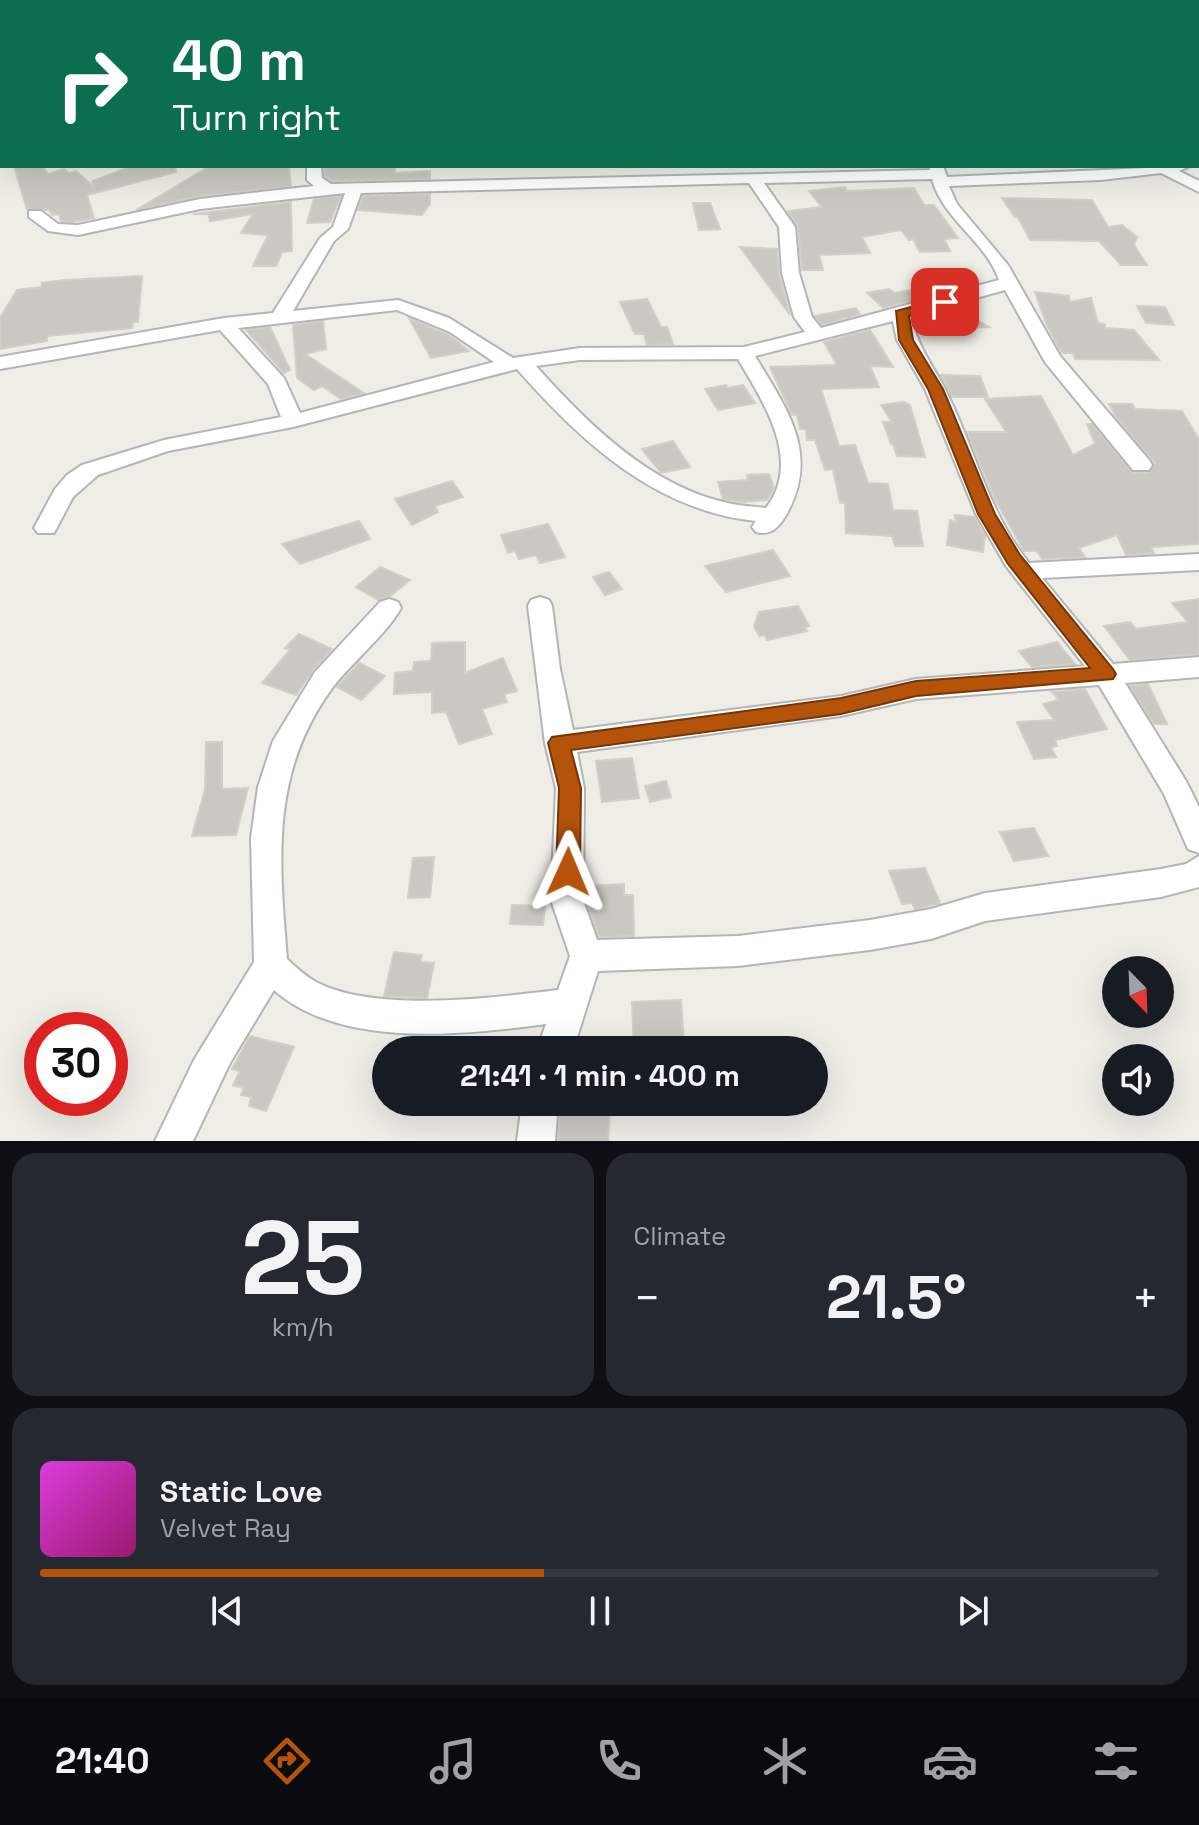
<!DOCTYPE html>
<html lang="en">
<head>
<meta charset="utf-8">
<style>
	body { margin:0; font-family:"Space Grotesk",sans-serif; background:#242831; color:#f1f3f6; height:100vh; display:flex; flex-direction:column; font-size:30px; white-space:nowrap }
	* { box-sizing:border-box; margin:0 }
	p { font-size:26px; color:#9ea1a6 }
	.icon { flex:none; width:44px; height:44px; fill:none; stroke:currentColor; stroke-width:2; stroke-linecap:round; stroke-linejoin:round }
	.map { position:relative; height:1141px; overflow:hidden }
	.panel { display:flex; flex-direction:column; gap:12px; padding:12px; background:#0d0f14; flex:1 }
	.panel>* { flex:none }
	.hud { position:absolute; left:0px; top:0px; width:1200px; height:168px; box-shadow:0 8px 32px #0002; background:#0b6e4f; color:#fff; overflow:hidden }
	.needle { width:52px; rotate:157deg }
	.tools { position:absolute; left:1102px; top:956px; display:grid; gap:16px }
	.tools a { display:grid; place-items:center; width:72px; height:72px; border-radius:50%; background:#171b24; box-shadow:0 8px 32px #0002; font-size:40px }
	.speed { position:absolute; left:24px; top:1012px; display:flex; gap:16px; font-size:40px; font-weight:700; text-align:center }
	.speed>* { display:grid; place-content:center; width:104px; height:104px; border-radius:50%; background:#171b24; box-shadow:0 8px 32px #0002; line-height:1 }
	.speed .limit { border:12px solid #d22; background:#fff; color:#111 }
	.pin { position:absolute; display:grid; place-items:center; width:68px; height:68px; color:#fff; margin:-34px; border-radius:16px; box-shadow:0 4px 12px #0006 }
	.me { position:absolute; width:88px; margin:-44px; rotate:1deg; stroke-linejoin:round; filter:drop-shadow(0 0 6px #0008) }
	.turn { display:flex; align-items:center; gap:28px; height:168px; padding:0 40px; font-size:36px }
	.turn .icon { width:104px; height:104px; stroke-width:2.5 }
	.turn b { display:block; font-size:56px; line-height:68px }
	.big { font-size:60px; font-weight:600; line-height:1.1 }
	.panel .tile { flex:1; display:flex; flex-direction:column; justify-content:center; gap:12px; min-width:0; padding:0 28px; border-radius:24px; background:#242831 }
	.panel .dial { align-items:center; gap:0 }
	.dial b { font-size:104px; line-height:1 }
	.song { display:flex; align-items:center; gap:24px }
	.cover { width:96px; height:96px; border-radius:12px; background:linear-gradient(135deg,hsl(300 70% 55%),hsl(320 70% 35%)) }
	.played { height:8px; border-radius:4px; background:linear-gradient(90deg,#b45309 45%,#363941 45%) }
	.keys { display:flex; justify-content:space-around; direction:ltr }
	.heat { display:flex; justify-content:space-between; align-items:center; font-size:44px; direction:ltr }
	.panel .tiles { flex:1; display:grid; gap:12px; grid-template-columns:1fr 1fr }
	.tile:last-child { grid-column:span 2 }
	.trip { position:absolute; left:372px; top:1036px; width:456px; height:80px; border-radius:40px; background:#171b24; box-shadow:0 8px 32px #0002; font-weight:600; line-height:80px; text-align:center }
	.tab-bar { display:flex; height:128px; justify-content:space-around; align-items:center; background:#090b0e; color:#9ea1a6 }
	.tab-bar .icon { width:56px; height:56px }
	.tab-bar .selected { color:#b45309 }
	.tab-bar b { font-size:36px; color:#f1f3f6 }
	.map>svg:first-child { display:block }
	.building { fill:#cac8c2; stroke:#d2cfc5; stroke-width:2 }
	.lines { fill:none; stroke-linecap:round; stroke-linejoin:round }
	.street-casing { stroke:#b3b5b9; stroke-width:4 }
	.secondary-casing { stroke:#b5b7bb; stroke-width:4 }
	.street { fill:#fff; fill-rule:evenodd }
	.secondary { fill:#fff; fill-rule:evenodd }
	.route { fill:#b45309; stroke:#753606; stroke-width:2 }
</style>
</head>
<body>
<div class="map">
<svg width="1199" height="1141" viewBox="0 0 1199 1141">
	<rect width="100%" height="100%" fill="#eeede6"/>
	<g class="building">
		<polygon points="14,166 42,166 48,174 64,169 69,173 76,171 94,187 92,181 133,166 175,166 176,172 87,195 94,218 72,222 61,221 59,214 52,215 49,210 27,209"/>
		<polygon points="210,166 289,166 291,186 199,196 136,210"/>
		<polygon points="395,166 395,173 430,171 430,179 332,181 325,176 324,167"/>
		<polygon points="845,187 847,191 914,188 924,205 934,205 958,238 944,239 950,251 920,252 913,239 909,240 901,230 862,237 870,253 819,255 823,270 802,270 798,227 788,211 822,207 809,191"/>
		<polygon points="430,194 430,204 422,215 358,210 363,196"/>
		<polygon points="341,196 330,222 307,223 314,199"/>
		<polygon points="1002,198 1092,200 1108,227 1122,225 1137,237 1134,245 1147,265 1121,265 1099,241 1030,240 1018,217 1015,217"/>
		<polygon points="291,202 292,251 282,252 276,266 253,266 268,235 241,233 253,214 210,221 208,214 193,214"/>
		<polygon points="693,203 710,203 720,229 699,230"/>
		<polygon points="740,247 777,249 779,274 790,315"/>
		<polygon points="142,276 138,322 133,322 132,328 47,336 47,341 0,349 0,318 17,290 42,287 42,283 65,280"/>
		<polygon points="920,288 933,295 883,308 867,293 889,289 895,293"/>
		<polygon points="1035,292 1069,296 1070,302 1091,298 1098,323 1105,324 1105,328 1134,330 1159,360 1075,359 1073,353 1062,353 1047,326"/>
		<polygon points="647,299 661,327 667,327 673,344 647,345 644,334 635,334 620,302"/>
		<polygon points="1137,306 1165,307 1174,325 1146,323"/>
		<polygon points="954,307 989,327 920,329 915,321 915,318"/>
		<polygon points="856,308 860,314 822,325 815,316"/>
		<polygon points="409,318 449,335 469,351 431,358"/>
		<polygon points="323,321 326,349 305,354 364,393 341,399 322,386 314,390 297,378 293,325"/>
		<polygon points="270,327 290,370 284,373 246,330"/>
		<polygon points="870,330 893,367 870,366 879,387 821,389 839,446 855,445 868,483 888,484 893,510 917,511 923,546 895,546 892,536 846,533 845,503 840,503 833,469 825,470 815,440 807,440 806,429 800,429 797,415 792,415 770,367 837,365 824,342"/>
		<polygon points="941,375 980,376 988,397 952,397"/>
		<polygon points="726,385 728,388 743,385 755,403 718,410 705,389"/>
		<polygon points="1041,396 1073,455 1095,444 1087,424 1092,424 1133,473 1149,473 1155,463 1115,416 1109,404 1132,404 1135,409 1182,411 1199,440 1199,544 1151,547 1154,553 1126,555 1117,535 1079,548 1085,557 1042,559 1037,551 1024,551 995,499 967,432 1006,432 985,399"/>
		<polygon points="904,402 910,405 925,457 897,456 893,444 891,444 883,422 892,422 881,405"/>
		<polygon points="673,441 690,467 661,473 642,449"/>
		<polygon points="769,474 774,488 767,500 743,502 723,499 718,482 748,480 747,475"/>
		<polygon points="452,481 463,497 435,506 438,512 412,525 395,499"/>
		<polygon points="955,515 974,517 985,536 983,552 947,545 950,520 956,522"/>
		<polygon points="359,521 370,539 300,564 282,544"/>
		<polygon points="548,524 565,557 540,563 536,555 519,559 515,551 508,553 501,535"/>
		<polygon points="773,550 790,576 726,592 705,566"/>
		<polygon points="380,567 410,580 390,596 378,600 356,587"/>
		<polygon points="609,572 622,589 605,595 593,577"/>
		<polygon points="1199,599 1199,654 1130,660 1104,626 1130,622 1136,629 1188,622 1172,603"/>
		<polygon points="798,606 809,626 805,627 807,631 767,640 765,635 759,636 754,626 759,612"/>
		<polygon points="299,634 332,649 313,670 296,695 262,683 290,650 285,648"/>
		<polygon points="465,642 465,673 503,658 517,691 504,694 507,702 482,709 492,734 459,744 446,712 432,713 432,692 394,694 395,673 413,671 414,662 431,661 432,643"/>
		<polygon points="1057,642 1075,664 1032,667 1019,651"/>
		<polygon points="359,663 385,676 361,700 337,687"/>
		<polygon points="1148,684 1167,724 1154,724 1130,686"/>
		<polygon points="1085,689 1107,729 1055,740 1057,746 1051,747 1056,757 1034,759 1017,722 1054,720 1043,704 1059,700 1052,692"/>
		<polygon points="206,742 222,742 222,789 248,788 236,835 192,836 205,790"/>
		<polygon points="632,758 639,798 602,802 596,761"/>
		<polygon points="666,781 671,797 650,802 645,786"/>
		<polygon points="1034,828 1048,856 1014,861 1000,832"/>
		<polygon points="434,857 430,897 408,898 413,858"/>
		<polygon points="925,868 940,903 915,909 912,903 902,904 889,871"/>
		<polygon points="624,884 624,895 633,895 634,936 599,937 586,900 586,886"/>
		<polygon points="512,905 545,906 543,925 510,924"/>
		<polygon points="394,952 422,955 420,962 434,963 427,998 384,996"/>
		<polygon points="681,1000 684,1045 676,1045 676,1050 634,1050 632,1002"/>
		<polygon points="250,1036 294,1047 266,1111 249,1106 251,1097 241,1095 244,1088 233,1085 240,1071 232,1069"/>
		<polygon points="561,1102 574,1102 573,1108 610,1108 608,1141 558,1141"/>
	</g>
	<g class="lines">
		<g class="street-casing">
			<g id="street">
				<polygon points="546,0 566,0 567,2 547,2"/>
				<polygon points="763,0 778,0 779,2 764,2"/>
				<polygon points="1063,0 1081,0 1082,2 1064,2"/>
				<polygon points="1146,0 1160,0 1161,2 1147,2"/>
				<polygon points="1185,0 1199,0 1199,3 1184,2"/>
				<rect x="1198" y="65" width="1" height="8"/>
				<rect x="1198" y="123" width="1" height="9"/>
				<path d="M307,166H321L322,178L331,184L930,170L929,166H943L947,177L1190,166L1179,171L1199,181V192L1161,173L1101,180L949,186L957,204L1008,265L1060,356L1149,460L1152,465L1149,470H1133L1045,362L1005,290L911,316C917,346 931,362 945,389C974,446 988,512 1029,563L1199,554V570L1042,578L1113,664L1199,657V677L1125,683L1186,781L1199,807V853L1188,849L1164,794L1099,685L916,699L841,716L577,752L584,788L583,900L597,940L738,936L870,920L931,909L985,893L1161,869L1186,864L1199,856V887L1161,897L985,921L931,939L870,950L738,966L598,971L573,1050H537L546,1024C465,1035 340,1049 274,990L230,1063L193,1141H155L194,1060L254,962L251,838L258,787L273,741L315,672L380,602L389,599L398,602L401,608C385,636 353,661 333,687C270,772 279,859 287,959C296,967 305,976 316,982C376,1013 492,998 558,990L570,956L551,900L556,788L545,743L528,606L531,600L540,597L549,600L552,606L560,669L573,730L841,696L916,679L1085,666L1006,566L976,514L925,389L897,340L893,321L755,356C788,411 821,455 785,517C778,528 770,536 756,532L752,527L756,521C656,511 581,442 517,369L293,427L168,451L98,475L73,497L54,533H38L34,528L55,489L67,475L82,465L164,440L281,417L268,384L220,330L0,369V357L224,318L273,313L320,238L333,227L345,193L200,209L78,235L48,231L29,217V211H41L58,224L78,225L200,199L314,186L307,180ZM932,179C943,220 986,241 999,280L821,328L812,317L799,273L795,227L764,183ZM749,183L779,227L782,273L794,317L805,332L744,347L580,348L513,358L449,318L398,300L293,311L334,241L348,229L361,193ZM397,310L450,332L494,362L300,413L284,378L238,328ZM738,359C763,402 803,460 766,508C752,506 737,506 724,502C649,485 585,421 536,366L580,360Z"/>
				<polygon points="522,1102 558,1102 555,1141 517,1141"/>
			</g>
		</g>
		<g class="secondary-casing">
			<g id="secondary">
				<polygon points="936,0 960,0 962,2 938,2"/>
				<rect x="1198" y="75" width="1" height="10"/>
			</g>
		</g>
		<use href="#street" class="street"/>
		<use href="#secondary" class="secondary"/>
	</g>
	<polygon class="route" points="945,298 949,299 949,305 909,316 913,340 943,389 995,514 1020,555 1113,669 1116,674 1113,679 916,696 841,714 571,750 581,788 580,872 576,879 568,882 560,879 556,872 559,788 548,743 552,737 841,698 916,681 1090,668 1008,564 978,514 928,389 899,340 896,311"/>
</svg>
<div class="tools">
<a><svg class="needle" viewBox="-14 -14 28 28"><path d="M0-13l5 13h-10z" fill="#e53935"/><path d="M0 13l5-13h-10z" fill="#9ea1a6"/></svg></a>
<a><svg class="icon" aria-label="sound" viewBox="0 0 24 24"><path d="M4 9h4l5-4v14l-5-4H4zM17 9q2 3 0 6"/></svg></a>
</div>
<div class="speed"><div class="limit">30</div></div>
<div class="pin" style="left:945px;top:302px;background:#d93025"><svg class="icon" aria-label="arrive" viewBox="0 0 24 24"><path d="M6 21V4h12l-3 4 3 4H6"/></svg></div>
<svg class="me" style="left:568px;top:872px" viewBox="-20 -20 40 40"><path d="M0-17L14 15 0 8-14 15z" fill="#b45309" stroke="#fff" stroke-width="4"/></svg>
<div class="trip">21:41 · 1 min · 400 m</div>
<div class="hud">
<div class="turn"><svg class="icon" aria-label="right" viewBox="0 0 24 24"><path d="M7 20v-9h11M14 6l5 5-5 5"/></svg><div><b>40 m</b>Turn right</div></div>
</div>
</div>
<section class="panel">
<div class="tiles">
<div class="tile dial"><b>25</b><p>km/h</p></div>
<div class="tile"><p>Climate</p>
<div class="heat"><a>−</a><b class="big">21.5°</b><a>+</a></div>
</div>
<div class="tile">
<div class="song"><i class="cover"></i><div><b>Static Love</b><p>Velvet Ray</p></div></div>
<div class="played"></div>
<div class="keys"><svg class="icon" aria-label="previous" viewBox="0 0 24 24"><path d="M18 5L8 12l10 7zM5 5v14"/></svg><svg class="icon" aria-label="pause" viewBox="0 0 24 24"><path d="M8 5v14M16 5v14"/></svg><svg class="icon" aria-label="next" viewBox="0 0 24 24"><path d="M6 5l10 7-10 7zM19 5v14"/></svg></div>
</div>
</div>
</section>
<nav class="tab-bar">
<b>21:40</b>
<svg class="icon selected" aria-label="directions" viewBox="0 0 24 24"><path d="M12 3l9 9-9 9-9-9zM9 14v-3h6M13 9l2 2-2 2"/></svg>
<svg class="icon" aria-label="music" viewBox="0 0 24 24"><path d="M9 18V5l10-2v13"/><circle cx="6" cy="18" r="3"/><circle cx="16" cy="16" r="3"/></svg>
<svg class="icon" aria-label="phone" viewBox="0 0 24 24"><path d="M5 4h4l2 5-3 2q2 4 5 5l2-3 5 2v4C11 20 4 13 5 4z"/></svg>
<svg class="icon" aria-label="climate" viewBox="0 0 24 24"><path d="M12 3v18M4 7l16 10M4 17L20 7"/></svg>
<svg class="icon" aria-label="car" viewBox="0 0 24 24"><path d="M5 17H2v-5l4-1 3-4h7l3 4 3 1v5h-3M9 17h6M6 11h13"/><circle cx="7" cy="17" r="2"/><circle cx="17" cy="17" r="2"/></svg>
<svg class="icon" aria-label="filters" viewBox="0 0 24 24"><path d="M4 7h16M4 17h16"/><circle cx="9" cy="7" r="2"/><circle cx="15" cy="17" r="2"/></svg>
</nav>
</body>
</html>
